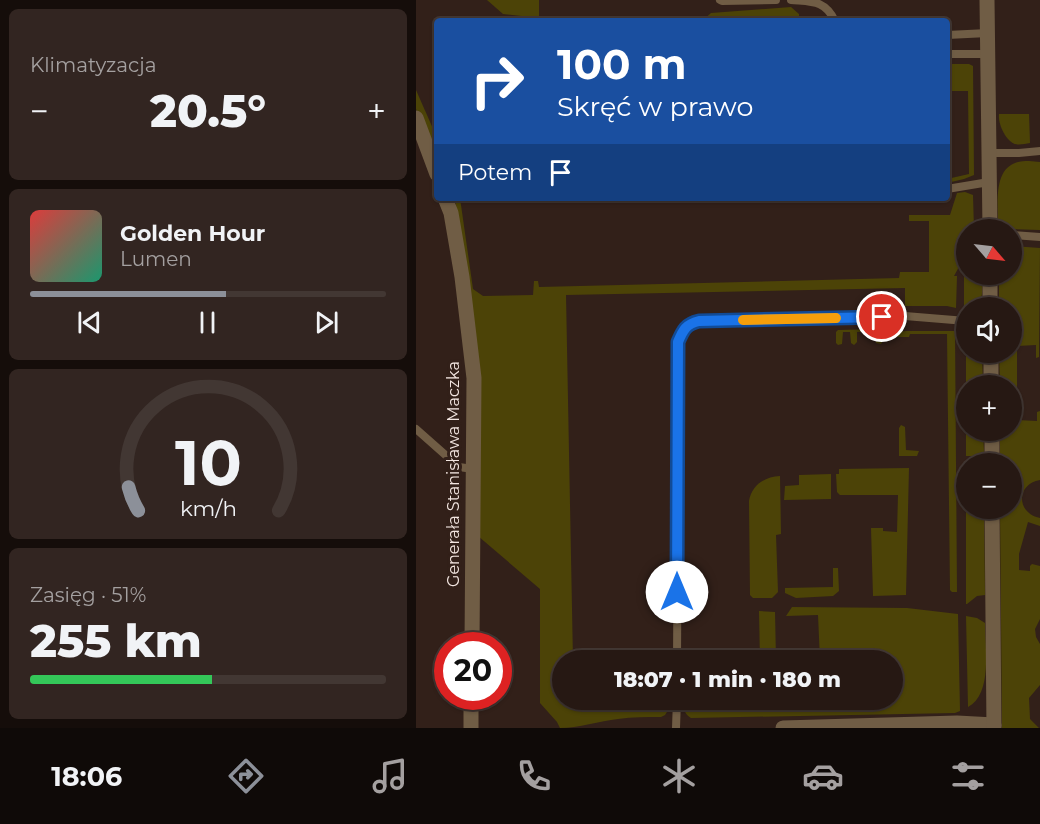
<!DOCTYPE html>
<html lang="pl">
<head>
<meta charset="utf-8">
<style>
	body { margin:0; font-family:Montserrat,sans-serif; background:#322521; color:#f1f3f6; height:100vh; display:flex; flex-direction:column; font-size:22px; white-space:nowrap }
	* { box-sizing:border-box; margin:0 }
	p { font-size:20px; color:#a4a0a0 }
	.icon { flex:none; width:33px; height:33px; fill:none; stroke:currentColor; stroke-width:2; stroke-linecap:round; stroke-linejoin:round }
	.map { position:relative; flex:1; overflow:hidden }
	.drawer { display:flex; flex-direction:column; gap:9px; padding:9px; background:#150d0a; width:416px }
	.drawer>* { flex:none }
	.top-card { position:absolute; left:18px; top:18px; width:516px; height:183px; border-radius:6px; box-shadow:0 2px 4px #0004,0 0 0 2px #423733; background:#1a4fa0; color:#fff; overflow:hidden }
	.needle { width:39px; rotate:118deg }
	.fabs { position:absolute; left:540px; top:219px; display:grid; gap:12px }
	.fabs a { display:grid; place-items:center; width:66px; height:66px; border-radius:50%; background:#261813; box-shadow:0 2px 4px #0004,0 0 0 2px #423733; font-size:30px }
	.speed { position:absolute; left:18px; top:632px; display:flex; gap:12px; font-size:30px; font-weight:700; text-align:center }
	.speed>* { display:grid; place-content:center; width:78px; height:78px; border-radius:50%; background:#261813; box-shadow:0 2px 4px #0004,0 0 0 2px #423733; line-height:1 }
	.speed .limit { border:9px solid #d22; background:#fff; color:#111 }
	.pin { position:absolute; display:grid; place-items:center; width:51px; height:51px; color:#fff; margin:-26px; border:3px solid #fff; border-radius:50%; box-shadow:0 2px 6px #0007 }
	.me { position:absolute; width:66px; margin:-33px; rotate:0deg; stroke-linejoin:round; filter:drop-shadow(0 0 4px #0008) }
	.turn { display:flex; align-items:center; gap:21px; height:126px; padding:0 24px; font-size:27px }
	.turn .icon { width:78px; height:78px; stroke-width:2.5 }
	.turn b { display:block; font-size:42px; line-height:51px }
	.then { display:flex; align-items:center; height:57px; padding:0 24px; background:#0003; gap:12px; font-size:22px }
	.big { font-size:45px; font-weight:800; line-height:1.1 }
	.drawer .card { flex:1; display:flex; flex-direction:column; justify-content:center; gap:9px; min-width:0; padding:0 21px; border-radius:9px; background:#322521 }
	.drawer .dial { align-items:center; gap:0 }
	.dial svg { height:156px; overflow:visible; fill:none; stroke:#423733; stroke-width:7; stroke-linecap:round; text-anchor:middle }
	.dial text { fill:#f1f3f6; stroke:none }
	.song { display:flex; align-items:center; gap:18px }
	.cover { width:72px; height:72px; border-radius:9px; background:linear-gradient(135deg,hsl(0 70% 55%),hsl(160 70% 35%)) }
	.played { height:6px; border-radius:3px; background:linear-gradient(90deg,#8c9099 55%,#423733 55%) }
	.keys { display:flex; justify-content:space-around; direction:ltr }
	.heat { display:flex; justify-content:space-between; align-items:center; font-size:33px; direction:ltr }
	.charge { height:9px; border-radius:4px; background:linear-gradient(90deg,#34c759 51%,#423733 0) }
	.trip { position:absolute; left:136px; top:650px; width:351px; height:60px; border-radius:30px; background:#261813; box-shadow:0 2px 4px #0004,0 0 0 2px #423733; font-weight:800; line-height:60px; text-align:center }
	.tab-bar { display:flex; height:96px; justify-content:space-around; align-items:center; background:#0f0a08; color:#a4a0a0 }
	.tab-bar .icon { width:42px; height:42px }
	.tab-bar .active { color:#8c9099 }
	.tab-bar b { font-size:27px; color:#f1f3f6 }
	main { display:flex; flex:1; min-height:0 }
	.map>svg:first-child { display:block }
	.green { fill:#4c4307 }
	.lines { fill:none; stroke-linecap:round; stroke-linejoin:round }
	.service { stroke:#705d45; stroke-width:8 }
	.minor { stroke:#705d45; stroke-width:15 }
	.tertiary { stroke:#705d45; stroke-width:15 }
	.route-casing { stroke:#114b97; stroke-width:15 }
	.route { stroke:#1a73e8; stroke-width:10 }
	.slow { stroke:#f59e0b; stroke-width:10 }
	.labels { text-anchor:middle; stroke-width:6; stroke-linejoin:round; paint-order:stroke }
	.street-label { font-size:16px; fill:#f3e6e1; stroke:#322019 }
</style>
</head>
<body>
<main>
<section class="drawer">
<div class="card"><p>Klimatyzacja</p>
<div class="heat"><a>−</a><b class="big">20.5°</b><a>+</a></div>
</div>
<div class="card">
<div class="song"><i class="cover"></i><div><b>Golden Hour</b><p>Lumen</p></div></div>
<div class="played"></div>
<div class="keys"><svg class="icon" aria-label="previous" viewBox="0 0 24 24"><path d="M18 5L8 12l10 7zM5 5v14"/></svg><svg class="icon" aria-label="pause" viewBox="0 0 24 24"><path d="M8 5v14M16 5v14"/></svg><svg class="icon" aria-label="next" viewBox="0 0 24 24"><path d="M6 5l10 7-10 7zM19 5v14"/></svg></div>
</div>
<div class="card dial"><svg viewBox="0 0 100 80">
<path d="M14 69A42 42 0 1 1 86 69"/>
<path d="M14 69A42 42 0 0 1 9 57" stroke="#8c9099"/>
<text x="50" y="56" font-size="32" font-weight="700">10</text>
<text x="50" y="72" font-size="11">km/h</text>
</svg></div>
<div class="card"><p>Zasięg · 51%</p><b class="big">255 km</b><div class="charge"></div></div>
</section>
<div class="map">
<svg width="625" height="728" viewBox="0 0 625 728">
	<rect width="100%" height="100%" fill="#322019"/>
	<g class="green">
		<polygon points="71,0 123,0 123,18 87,14"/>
		<polygon points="375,7 383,14 383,21 375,21 375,18 372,18 372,21 286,21 295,13"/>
		<polygon points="531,64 553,64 557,66 558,175 548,179 531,183 531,179 553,174 552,91 531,91"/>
		<polygon points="0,90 18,131 21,150 19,152 0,109"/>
		<path d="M583,114H613L614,143C609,144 603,145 599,144C589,140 582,124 583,114Z"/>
		<path d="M613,161L624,162V230L591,229L582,223C582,207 578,175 595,165C601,161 607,161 613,161Z"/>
		<path d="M549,192L557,195L558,229L550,230V254L538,276H541L540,308L531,306H489V288L150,295L157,660H147V699H251V712L249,715L245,717C231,717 216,717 202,719C184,721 162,728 144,728L141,722L124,703V589L62,536L54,302L39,198H44L57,289L67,296L117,295L118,281H122L123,287L483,278L484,272H513V221H493V215H534L541,193Z"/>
		<path d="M596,246L624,248L623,357L620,358V345L601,346V420L621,421V412L624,411V480C600,484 600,513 624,518V526L612,522L603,554V570L614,571V566L616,564L624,566V619L619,629L620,637L624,644V685L613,698L614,719L623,728H586L584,509L596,508V464L584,463V431L596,430V386L584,385L583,353L596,352V308L583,307V275L596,274Z"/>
		<path d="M550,269V274L566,275C566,292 570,307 548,308V272Z"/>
		<polygon points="464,329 466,331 467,341 465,344 460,343 460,332 441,332 441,342 438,345 435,343 434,332 427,332 426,344 422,345 420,343 420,332 422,330"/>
		<polygon points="490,331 539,331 541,592 536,592 534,590 531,334 494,334 493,337 481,337 482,332"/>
		<polygon points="550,331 550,352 566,353 567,385 550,386 550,430 567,431 568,452 562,456 550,456"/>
		<polygon points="485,425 489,427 490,450 503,451 501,456 483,456 483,428"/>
		<polygon points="550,465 550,508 568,509 569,595 561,596 551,604 550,604"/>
		<polygon points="493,468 490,595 457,596 455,528 467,528 467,531 481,532 482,495 424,495 421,492 420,474 423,474 423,469"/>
		<polygon points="415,474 415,499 368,500 369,486 383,485 383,475"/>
		<path d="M364,476L365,534L360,535L362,592L356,598H337L334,595L333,501C336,485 348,477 364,476Z"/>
		<polygon points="417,568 422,568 423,591 417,596 380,598 369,593 369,588 417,587"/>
		<path d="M376,607L491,608L542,614L544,711L539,713L275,718C267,713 268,708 268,699H477V660H404L402,615L370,616Z"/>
		<polygon points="343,611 359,612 360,660 344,660"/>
		<path d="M550,616L561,618L569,623C569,647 577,694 552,707Z"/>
	</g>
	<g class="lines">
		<g class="service">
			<polyline points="304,0 306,1 360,0"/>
			<path d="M375,0C396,2 409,0 419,21"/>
			<polyline points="531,35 572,33"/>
			<polyline points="531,54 572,54"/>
			<polyline points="573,153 603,153 625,151"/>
			<polyline points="531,189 573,182"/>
			<polyline points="596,235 625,237"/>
			<polyline points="0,429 43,467 57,469"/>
			<path d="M261,660L263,342C267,330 270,324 283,321L489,316L550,321"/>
			<polyline points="260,728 261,699"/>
		</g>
		<g class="minor">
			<polyline points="0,118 21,174"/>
			<polyline points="29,198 35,213 46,277 58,378 56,645"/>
			<polyline points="55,728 55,696"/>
			<polyline points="367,728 541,723 578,725"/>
		</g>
		<g class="tertiary">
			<polyline points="571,0 574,230"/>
			<polyline points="574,274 574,308"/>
			<polyline points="575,352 575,386"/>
			<polyline points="576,430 576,464"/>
			<polyline points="576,508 578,728"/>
		</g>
	</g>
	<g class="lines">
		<g class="route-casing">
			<path id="route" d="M261,592L262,342C267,330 270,324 283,321L466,317"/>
		</g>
		<use href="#route" class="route"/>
		<polyline class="slow" points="327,320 420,318"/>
	</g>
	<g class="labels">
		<g class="street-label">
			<text transform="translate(37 474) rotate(-90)" y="6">Generała Stanisława Maczka</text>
		</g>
	</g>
</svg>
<div class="fabs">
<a><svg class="needle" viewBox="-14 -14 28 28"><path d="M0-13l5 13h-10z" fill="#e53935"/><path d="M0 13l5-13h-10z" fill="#a4a0a0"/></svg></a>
<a><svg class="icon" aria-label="sound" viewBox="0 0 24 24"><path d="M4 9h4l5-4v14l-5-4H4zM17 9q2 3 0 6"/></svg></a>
<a>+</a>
<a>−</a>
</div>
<div class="speed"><div class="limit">20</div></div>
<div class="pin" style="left:466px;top:317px;background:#d93025"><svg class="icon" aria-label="arrive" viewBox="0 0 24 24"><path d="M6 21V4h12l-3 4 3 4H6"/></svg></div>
<svg class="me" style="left:261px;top:592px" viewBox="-20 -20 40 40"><circle r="19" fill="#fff"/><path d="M0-13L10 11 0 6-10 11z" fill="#1a73e8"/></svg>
<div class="trip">18:07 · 1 min · 180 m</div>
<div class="top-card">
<div class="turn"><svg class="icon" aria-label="right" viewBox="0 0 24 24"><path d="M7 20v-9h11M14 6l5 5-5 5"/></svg><div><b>100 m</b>Skręć w prawo</div></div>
<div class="then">Potem<svg class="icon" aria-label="arrive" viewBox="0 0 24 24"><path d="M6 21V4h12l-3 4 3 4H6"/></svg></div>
</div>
</div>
</main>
<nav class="tab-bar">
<b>18:06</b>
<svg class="icon active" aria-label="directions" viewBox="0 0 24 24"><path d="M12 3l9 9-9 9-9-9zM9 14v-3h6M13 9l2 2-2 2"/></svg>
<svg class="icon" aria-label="music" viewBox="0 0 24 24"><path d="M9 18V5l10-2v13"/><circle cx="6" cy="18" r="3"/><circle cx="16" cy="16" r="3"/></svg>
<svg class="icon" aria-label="phone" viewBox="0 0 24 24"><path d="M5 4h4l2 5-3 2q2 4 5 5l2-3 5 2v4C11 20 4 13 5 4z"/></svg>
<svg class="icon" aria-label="climate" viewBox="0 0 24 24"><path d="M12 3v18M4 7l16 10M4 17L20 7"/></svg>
<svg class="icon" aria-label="car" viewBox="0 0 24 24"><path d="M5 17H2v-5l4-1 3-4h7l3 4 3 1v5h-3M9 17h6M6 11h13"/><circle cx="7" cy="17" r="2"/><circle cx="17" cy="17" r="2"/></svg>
<svg class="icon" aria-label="filters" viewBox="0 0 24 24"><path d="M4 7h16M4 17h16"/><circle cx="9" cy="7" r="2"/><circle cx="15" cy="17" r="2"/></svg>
</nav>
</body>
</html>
